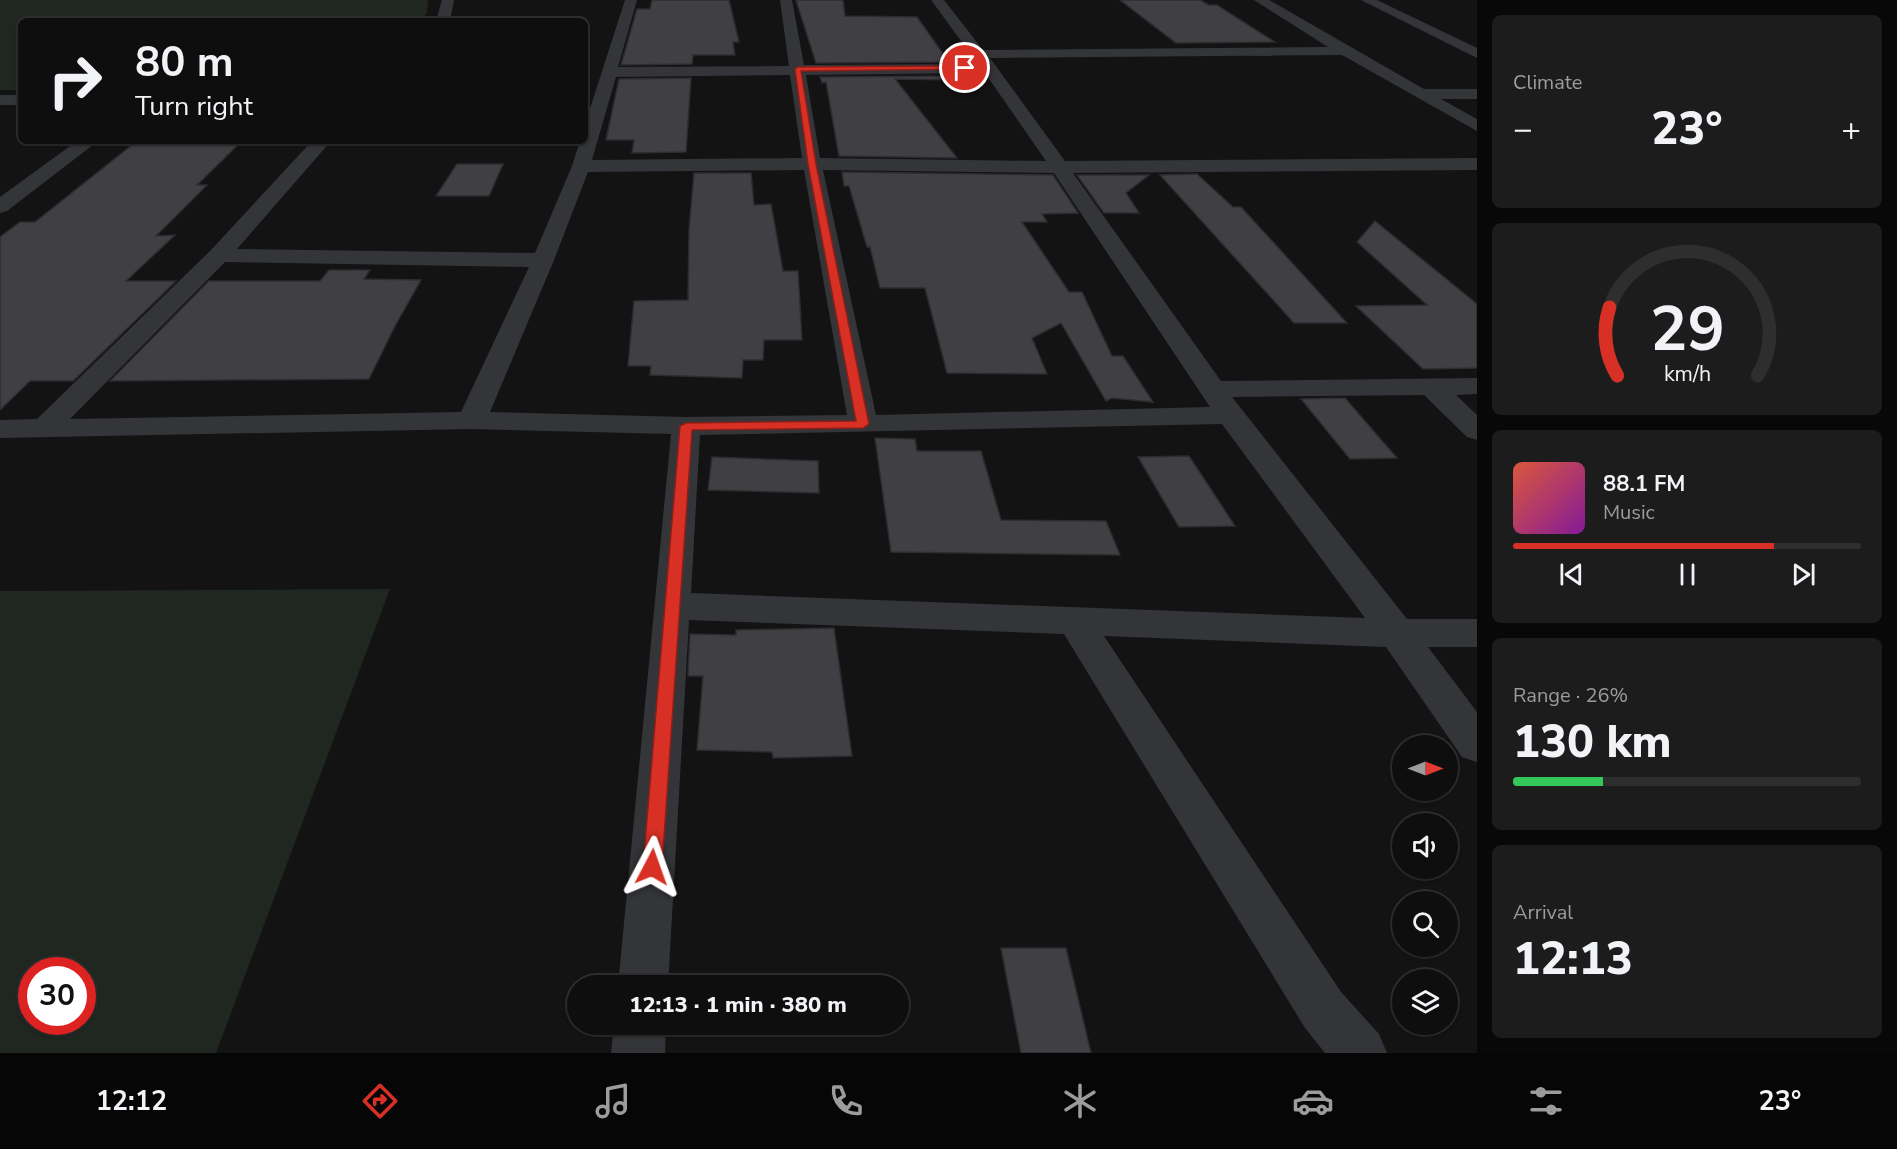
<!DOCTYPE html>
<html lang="en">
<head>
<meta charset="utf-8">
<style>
	body { margin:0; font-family:"Nunito Sans",sans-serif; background:#1c1c1d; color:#f1f3f6; height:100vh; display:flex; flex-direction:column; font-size:22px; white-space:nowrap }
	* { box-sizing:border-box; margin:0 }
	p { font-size:20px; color:#9b9c9e }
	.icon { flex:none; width:33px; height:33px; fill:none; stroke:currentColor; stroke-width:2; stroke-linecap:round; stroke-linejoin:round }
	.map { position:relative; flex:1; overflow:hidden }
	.drawer { display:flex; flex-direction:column; gap:15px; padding:15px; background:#080808; width:420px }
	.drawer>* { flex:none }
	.banner { position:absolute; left:18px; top:18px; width:570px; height:126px; border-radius:9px; box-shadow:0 2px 4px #0004,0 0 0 2px #2e2e2f; background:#0e0e0f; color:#f1f3f6; overflow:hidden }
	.needle { width:39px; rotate:90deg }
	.buttons { position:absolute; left:1392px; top:735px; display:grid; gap:12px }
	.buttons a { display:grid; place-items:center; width:66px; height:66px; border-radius:50%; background:#0e0e0f; box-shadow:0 2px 4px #0004,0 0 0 2px #2e2e2f; font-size:30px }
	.speed { position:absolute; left:18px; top:957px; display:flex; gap:12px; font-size:30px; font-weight:700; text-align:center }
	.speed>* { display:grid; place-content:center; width:78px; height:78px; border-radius:50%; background:#0e0e0f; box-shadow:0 2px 4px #0004,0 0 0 2px #2e2e2f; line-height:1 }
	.speed .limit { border:9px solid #d22; background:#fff; color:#111 }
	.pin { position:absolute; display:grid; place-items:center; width:51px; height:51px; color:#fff; margin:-26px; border:3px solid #fff; border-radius:50%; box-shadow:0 2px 6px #0007 }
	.me { position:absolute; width:66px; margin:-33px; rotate:4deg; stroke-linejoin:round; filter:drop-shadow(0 0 4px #0008) }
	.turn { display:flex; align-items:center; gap:21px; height:126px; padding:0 18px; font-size:27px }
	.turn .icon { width:78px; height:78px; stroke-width:2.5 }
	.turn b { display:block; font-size:42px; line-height:51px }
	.big { font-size:45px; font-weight:800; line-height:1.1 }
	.drawer .card { flex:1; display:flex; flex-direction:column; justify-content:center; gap:9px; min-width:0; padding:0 21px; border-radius:9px; background:#1c1c1d }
	.drawer .dial { align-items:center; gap:0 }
	.dial svg { height:156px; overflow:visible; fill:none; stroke:#2e2e2f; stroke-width:7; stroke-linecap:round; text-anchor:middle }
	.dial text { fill:#f1f3f6; stroke:none }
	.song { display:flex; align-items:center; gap:18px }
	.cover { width:72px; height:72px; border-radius:9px; background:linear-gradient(135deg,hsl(10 70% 55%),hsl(290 70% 35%)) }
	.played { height:6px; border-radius:3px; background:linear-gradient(90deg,#d93025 75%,#2e2e2f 75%) }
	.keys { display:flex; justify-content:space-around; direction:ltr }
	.heat { display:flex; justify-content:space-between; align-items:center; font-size:33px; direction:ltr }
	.charge { height:9px; border-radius:4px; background:linear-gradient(90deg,#34c759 26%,#2e2e2f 0) }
	.trip { position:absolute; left:567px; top:975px; width:342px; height:60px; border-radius:30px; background:#0e0e0f; box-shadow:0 2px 4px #0004,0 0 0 2px #2e2e2f; font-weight:800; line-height:60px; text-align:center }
	.tab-bar { display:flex; height:96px; justify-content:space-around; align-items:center; background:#060606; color:#9b9c9e }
	.tab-bar .icon { width:42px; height:42px }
	.tab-bar .active { color:#d93025 }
	.tab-bar b { font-size:27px; color:#f1f3f6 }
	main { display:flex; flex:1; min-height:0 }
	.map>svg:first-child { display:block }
	.green { fill:#1f2720; fill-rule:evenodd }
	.building { fill:#404044; stroke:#2d2d30; stroke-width:1.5 }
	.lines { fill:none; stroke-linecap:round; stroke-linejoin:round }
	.street { fill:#343539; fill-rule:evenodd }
	.route { fill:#d93025; stroke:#8d1f18; stroke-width:1.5 }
</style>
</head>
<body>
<main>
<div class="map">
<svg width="1477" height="1053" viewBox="0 0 1477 1053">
	<rect width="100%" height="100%" fill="#131314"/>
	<g class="green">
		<polygon points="0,0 428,0 427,13 421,21 21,21 21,90 0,90"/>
		<path d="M390,589L216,1053H0V591ZM32,970H82V1022H32Z"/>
	</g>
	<g class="building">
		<polygon points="652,0 729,0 739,42 733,42 735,55 693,55 692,64 621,65 637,9 650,9"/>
		<polygon points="796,0 843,0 845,16 917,17 949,62 816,63"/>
		<polygon points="1120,0 1200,0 1209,5 1217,5 1275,42 1176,43"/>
		<polygon points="959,76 961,80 895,79 957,158 839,156 826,82 822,83 820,77"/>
		<polygon points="691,78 686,152 632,153 634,140 606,140 619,79"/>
		<polygon points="137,141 242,141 197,185 207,185 156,236 175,235 126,281 176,281 73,381 30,381 0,410 0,237 20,222 35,222"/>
		<polygon points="457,164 503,164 489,196 436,196"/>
		<polygon points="842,172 1053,175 1078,213 1042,214 1047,222 1022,222 1069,292 1082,292 1112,356 1123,356 1153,402 1112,398 1106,401 1061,323 1032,338 1047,374 947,373 925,288 880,288 870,247 867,247 849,186 844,186"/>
		<polygon points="694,173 751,173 754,205 771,204 783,271 798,271 802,340 764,340 763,360 743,360 742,378 650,375 651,366 628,366 634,301 688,300 689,230"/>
		<polygon points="1197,174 1233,207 1241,207 1347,323 1294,323 1160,175"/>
		<polygon points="1077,175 1149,175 1126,193 1139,213 1104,213"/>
		<polygon points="1375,221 1477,304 1477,368 1423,369 1356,306 1427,305 1357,242"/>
		<polygon points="329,270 370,270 364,279 421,280 395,326 369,379 110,381 209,281 320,281"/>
		<polygon points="1345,398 1397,458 1350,459 1301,399"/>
		<polygon points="875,438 915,439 917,451 981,451 1001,520 1106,521 1120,555 891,552"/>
		<polygon points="1189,456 1235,526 1179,527 1138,457"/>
		<polygon points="712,457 818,461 819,493 708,490"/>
		<polygon points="834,628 852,756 773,758 772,752 697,750 703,676 688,676 690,634 736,635 736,630"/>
		<polygon points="1001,948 1066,948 1091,1053 1021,1053"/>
	</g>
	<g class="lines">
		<g class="street">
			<polygon points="442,0 454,0 450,21 436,21"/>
			<path d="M625,0H637L618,67L789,66L780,0H792L804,65L978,64L931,0H944L983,50L1328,47L1254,0H1269L1424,89H1477V99H1441L1477,119V131L1342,55L990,58L1065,161L1477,158V170L1073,173L1221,381L1477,378V394L1456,395L1477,415V440L1467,437L1424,395L1232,397L1407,619H1477V647H1428L1477,712V762L1462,757L1386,647L1104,636L1341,992L1379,1034L1387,1053H1325L1305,1028L1064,634L689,620L668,986H618L671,434L472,429L0,438V420L37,419L211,250L312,141H331L237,249L535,253L572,166L580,141H585V124ZM985,73L1046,161L820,158L806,75ZM790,75L802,158L592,160L616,77ZM804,170L847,415L686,417L490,412L554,260L588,172ZM823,170L1054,173L1210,407L876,415ZM225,262L529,267L461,412L70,419ZM1222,424L1365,618L691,593L700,435Z"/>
			<polygon points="1361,0 1377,0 1477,48 1477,58"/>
			<rect x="0" y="95" width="21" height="10"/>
			<polygon points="77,141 98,141 7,211 0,213 0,197"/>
			<polygon points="614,1024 666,1024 665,1053 611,1053"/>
		</g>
	</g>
	<polygon class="route" points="965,66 967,69 801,71 816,164 869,424 863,428 692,430 662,867 659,873 652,876 646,873 643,867 680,426 686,423 856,421 808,164 795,69 798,67"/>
</svg>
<div class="buttons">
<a><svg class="needle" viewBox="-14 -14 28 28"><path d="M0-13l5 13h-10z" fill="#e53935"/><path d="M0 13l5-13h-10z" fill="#9b9c9e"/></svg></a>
<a><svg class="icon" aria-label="sound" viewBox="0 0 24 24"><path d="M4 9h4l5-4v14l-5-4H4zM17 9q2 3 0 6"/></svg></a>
<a><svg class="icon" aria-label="search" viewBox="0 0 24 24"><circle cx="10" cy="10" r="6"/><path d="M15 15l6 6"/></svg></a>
<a><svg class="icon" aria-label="layers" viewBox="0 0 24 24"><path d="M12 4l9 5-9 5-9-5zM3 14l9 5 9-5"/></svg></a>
</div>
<div class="speed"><div class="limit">30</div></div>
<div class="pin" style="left:965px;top:68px;background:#d93025"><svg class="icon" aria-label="arrive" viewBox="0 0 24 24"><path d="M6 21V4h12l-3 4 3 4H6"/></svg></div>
<svg class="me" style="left:652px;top:867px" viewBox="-20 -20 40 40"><path d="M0-17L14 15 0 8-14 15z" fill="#d93025" stroke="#fff" stroke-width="4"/></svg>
<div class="trip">12:13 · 1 min · 380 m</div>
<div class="banner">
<div class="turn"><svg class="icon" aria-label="right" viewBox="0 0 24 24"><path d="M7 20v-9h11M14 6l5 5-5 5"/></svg><div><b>80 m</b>Turn right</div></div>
</div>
</div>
<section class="drawer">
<div class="card"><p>Climate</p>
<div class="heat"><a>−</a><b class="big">23°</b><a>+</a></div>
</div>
<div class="card dial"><svg viewBox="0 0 100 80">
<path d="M14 69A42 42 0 1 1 86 69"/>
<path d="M14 69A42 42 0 0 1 10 34" stroke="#d93025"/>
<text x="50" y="56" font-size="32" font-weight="700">29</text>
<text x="50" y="72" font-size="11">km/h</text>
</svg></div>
<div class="card">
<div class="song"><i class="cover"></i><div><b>88.1 FM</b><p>Music</p></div></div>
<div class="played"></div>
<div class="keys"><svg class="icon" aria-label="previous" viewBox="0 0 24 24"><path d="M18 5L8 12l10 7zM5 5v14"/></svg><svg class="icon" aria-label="pause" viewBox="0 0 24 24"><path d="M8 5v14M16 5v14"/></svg><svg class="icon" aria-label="next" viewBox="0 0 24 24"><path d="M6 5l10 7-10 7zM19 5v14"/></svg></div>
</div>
<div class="card"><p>Range · 26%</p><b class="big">130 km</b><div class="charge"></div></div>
<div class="card"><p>Arrival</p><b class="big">12:13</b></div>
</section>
</main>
<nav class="tab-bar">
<b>12:12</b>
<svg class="icon active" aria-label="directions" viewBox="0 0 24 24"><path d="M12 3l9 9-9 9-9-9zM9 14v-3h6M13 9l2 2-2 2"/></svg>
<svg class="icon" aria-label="music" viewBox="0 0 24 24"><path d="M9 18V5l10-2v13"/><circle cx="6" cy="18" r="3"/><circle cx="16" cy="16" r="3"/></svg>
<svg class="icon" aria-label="phone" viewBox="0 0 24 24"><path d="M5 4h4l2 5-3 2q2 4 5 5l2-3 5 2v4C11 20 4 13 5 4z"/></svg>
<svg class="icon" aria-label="climate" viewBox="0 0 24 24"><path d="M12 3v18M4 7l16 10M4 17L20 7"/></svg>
<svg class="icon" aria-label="car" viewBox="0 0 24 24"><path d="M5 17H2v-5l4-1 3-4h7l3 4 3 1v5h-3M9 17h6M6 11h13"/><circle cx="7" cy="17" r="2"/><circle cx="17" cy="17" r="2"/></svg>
<svg class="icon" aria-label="filters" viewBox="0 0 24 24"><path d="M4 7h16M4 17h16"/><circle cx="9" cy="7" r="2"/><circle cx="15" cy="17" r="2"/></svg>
<b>23°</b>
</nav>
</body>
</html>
